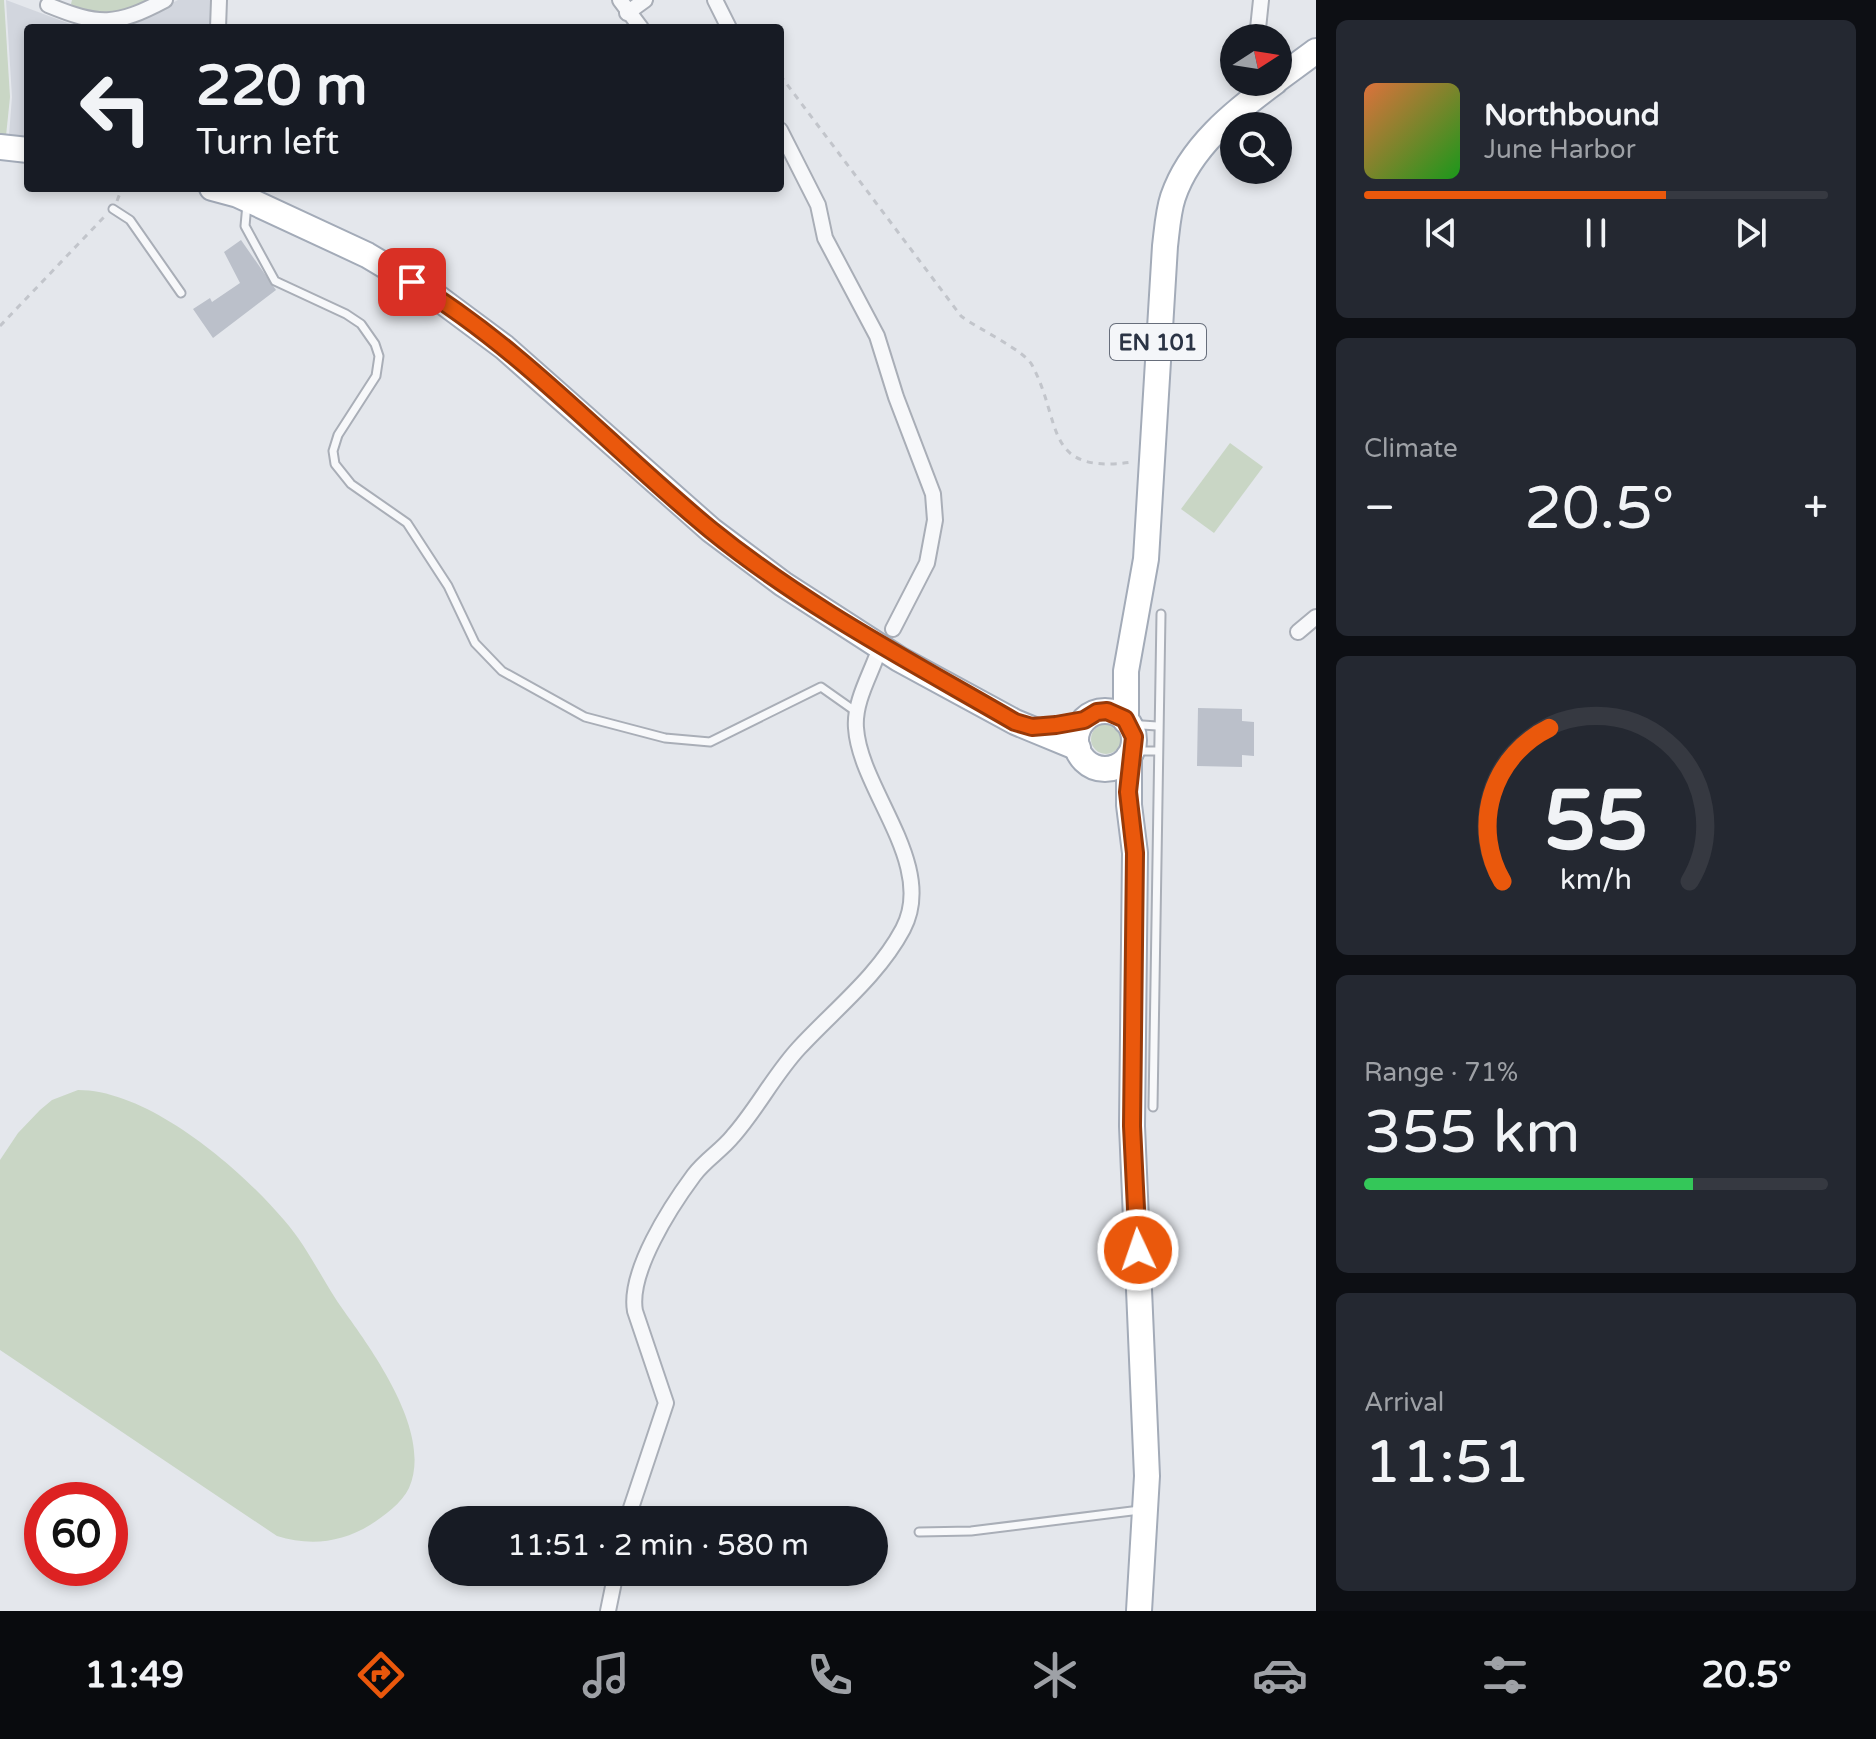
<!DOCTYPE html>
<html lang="en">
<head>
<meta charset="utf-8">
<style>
	body { margin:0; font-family:"Varela Round",sans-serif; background:#242831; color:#f1f3f6; height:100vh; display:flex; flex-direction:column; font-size:30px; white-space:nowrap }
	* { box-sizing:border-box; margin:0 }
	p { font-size:26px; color:#9ea1a6 }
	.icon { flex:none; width:44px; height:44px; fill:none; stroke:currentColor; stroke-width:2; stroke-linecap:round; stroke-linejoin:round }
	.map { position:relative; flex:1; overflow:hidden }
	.side { display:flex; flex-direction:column; gap:20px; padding:20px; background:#0d0f14; width:560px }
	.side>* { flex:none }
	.hud { position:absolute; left:24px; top:24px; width:760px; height:168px; border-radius:8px; box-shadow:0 4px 12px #0003; background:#171b24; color:#f1f3f6; overflow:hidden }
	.needle { width:52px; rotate:78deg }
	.buttons { position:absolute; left:1220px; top:24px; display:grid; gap:16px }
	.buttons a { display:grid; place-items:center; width:72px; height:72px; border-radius:50%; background:#171b24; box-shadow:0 4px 12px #0003; font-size:40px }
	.speed { position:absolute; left:24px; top:1482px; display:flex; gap:16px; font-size:40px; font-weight:700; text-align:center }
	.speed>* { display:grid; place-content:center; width:104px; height:104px; border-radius:50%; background:#171b24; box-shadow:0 4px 12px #0003; line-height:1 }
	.speed .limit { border:12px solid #d22; background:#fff; color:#111 }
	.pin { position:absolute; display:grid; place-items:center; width:68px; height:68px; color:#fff; margin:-34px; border-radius:16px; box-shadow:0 4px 12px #0006 }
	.me { position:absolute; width:88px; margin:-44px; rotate:357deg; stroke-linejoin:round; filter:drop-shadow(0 0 6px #0008) }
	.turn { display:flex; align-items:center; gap:28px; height:168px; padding:0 40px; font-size:36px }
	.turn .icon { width:104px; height:104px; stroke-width:2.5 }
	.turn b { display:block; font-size:56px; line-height:68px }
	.big { font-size:60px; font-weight:600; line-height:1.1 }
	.side .widget { flex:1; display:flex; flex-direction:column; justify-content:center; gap:12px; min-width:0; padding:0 28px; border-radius:12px; background:#242831 }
	.side .dial { align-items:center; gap:0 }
	.dial svg { height:208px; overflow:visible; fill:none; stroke:#363941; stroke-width:7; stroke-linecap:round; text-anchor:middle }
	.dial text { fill:#f1f3f6; stroke:none }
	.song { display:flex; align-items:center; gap:24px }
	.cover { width:96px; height:96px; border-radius:12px; background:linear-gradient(135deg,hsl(20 70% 55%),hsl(120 70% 35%)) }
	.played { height:8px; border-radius:4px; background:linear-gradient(90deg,#ea580c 65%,#363941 65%) }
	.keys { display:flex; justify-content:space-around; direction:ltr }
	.heat { display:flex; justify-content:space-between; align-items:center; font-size:44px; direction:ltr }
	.charge { height:12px; border-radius:6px; background:linear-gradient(90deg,#34c759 71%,#363941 0) }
	.trip { position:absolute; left:428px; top:1506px; width:460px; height:80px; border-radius:40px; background:#171b24; box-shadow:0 4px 12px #0003; font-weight:600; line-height:80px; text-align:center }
	.dock { display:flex; height:128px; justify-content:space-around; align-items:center; background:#090b0e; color:#9ea1a6 }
	.dock .icon { width:56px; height:56px }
	.dock .active { color:#ea580c }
	.dock b { font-size:36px; color:#f1f3f6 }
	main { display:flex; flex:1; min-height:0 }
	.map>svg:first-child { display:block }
	.built { fill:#d2d6de }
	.green { fill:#c9d6c5 }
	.building { fill:#bbc0ca }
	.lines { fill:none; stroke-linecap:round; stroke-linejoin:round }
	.lane-casing { stroke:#a9aeb7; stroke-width:11 }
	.street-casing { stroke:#a9aeb7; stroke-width:18 }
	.primary-casing { stroke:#a3abb8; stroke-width:28 }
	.path { stroke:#c2c5cb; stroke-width:3; stroke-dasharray:6 6; stroke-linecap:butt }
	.lane { stroke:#f7f8fa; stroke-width:7 }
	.street { stroke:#f7f8fa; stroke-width:14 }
	.primary { stroke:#fff; stroke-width:24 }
	.route-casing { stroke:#983908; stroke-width:20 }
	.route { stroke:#ea580c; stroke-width:14 }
	.labels { text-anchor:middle; stroke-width:6; stroke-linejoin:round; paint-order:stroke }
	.shield { fill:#f4f6f9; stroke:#676e7b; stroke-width:2 }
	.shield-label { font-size:22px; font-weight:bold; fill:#2b3445 }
</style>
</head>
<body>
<main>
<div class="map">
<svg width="1316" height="1611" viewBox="0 0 1316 1611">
	<rect width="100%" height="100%" fill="#e4e7ec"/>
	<g class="built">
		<polygon points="6,0 81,28 28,28 28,138 9,135 12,97"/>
		<polygon points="178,0 216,0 216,28 123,28"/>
	</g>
	<g class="green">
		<polygon points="0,0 4,0 10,97 6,136 0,140"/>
		<path d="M72,0H154C125,13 97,29 71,4Z"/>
		<polygon points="1230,443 1263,467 1214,533 1181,509"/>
		<circle cx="1106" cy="739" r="15"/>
		<path d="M78,1090C149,1090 240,1168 284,1220C308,1247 323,1282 344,1311C374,1353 433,1434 409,1488C402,1503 384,1516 370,1525C341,1543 309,1546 277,1536L0,1350V1160L18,1133L40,1110L52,1100Z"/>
	</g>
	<g class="building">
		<polygon points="241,240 276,290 213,338 193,309 210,298 212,302 240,283 224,252"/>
		<polygon points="1198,708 1242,709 1242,721 1254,722 1254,756 1242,755 1242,767 1197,766"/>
	</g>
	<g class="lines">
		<g class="lane-casing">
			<g id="lane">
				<polyline points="247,204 245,226 275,281 346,314 361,324 375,344 379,356 376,376 338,435 333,451 335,464 351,484 407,523 448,586 475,643 502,671 585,717 665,738 710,742 821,687 855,711"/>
				<polyline points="113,209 130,220 181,293"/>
				<polyline points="1128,724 1157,726"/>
				<polyline points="1134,751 1158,751"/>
				<polyline points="1153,1107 1161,614"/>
				<polyline points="919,1532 971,1531 1140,1510"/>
			</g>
		</g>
		<g class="street-casing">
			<g id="street">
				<polyline points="620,0 641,28"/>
				<polyline points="715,0 729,28"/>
				<path d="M48,5C99,26 116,26 165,0"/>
				<polyline points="627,13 645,0"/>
				<polyline points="218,28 219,0"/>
				<polyline points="1257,38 1261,0"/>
				<polyline points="780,130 818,205 825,238 877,336 896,397 933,494 935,520 927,563 893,629"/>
				<polyline points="1298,632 1316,617"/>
				<path d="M627,1520L666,1403L635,1311C628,1272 671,1206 694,1175C705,1160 722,1150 733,1136C757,1109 774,1075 799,1048C834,1010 878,976 903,929C937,865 860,790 856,728C854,704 868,679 876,658"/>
				<polyline points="608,1611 616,1572"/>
			</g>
		</g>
		<g class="primary-casing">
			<g id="primary">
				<polyline points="1278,79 1316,51"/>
				<polyline points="0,147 28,150"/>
				<polyline points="212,188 238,195 367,255 434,295 504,347 711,530 783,584 899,659 1015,722 1078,748"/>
				<circle cx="1105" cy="740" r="29"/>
				<path d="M1126,721V671L1146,559L1165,246C1167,230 1168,212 1173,197C1190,147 1234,112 1275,82"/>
				<polyline points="1129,756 1129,805 1135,853 1132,1126 1147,1476 1139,1611"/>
			</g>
		</g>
		<g class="path">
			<path d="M780,75L961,316C978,329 1024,350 1032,365C1063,423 1042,475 1133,462"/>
			<polyline points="117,201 122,188"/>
			<polyline points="0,326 105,216"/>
		</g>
		<use href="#lane" class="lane"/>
		<use href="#street" class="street"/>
		<use href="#primary" class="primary"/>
	</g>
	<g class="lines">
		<g class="route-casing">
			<path id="route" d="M412,282C523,349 611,448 711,530C806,607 910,661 1015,722L1032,727L1056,725L1084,720L1097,712L1107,711L1125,719L1134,737L1128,792L1135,853L1132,1126L1138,1250"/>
		</g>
		<use href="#route" class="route"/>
	</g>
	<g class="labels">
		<rect class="shield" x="1110" y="324" width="96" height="36" rx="6"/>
		<g class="shield-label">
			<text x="1158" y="350">EN 101</text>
		</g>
	</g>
</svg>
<div class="buttons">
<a><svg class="needle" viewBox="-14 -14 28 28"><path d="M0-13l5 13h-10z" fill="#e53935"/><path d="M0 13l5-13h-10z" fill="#9ea1a6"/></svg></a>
<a><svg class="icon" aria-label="search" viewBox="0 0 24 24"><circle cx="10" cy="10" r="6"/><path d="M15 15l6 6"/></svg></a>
</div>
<div class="speed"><div class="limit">60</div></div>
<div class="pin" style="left:412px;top:282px;background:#d93025"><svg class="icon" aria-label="arrive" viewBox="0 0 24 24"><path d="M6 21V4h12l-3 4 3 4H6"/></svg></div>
<svg class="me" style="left:1138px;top:1250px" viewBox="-20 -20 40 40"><circle r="17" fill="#ea580c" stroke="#fff" stroke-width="3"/><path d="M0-11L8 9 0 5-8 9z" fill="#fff"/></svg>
<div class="trip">11:51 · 2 min · 580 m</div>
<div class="hud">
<div class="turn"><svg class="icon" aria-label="left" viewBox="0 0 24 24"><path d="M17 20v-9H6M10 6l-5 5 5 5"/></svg><div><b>220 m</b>Turn left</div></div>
</div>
</div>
<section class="side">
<div class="widget">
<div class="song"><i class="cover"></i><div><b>Northbound</b><p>June Harbor</p></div></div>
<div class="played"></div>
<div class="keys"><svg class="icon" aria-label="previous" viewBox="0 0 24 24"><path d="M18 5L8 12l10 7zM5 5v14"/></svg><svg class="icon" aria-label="pause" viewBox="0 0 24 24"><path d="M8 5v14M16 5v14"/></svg><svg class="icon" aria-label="next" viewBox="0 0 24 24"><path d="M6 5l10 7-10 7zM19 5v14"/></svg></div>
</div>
<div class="widget"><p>Climate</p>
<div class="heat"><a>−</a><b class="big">20.5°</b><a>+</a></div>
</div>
<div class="widget dial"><svg viewBox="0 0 100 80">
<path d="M14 69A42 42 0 1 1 86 69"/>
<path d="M14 69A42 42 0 0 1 32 10" stroke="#ea580c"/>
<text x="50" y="56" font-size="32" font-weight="700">55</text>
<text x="50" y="72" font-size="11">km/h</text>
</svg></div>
<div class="widget"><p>Range · 71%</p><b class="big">355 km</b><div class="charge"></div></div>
<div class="widget"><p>Arrival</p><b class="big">11:51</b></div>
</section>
</main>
<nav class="dock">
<b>11:49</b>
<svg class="icon active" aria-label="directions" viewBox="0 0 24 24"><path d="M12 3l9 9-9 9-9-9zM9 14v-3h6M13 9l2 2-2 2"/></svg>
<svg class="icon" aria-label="music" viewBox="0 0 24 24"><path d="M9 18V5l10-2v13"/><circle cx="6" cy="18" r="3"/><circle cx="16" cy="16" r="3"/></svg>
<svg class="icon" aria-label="phone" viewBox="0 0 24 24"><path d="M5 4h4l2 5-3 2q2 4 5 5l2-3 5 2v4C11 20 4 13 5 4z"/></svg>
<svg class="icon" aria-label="climate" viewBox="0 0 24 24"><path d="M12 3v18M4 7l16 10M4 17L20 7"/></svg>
<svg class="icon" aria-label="car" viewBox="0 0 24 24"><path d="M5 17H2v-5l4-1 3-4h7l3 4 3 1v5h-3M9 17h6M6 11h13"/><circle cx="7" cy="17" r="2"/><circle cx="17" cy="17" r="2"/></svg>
<svg class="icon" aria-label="filters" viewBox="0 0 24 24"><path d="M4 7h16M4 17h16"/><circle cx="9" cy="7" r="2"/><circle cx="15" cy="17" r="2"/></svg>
<b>20.5°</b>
</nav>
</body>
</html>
